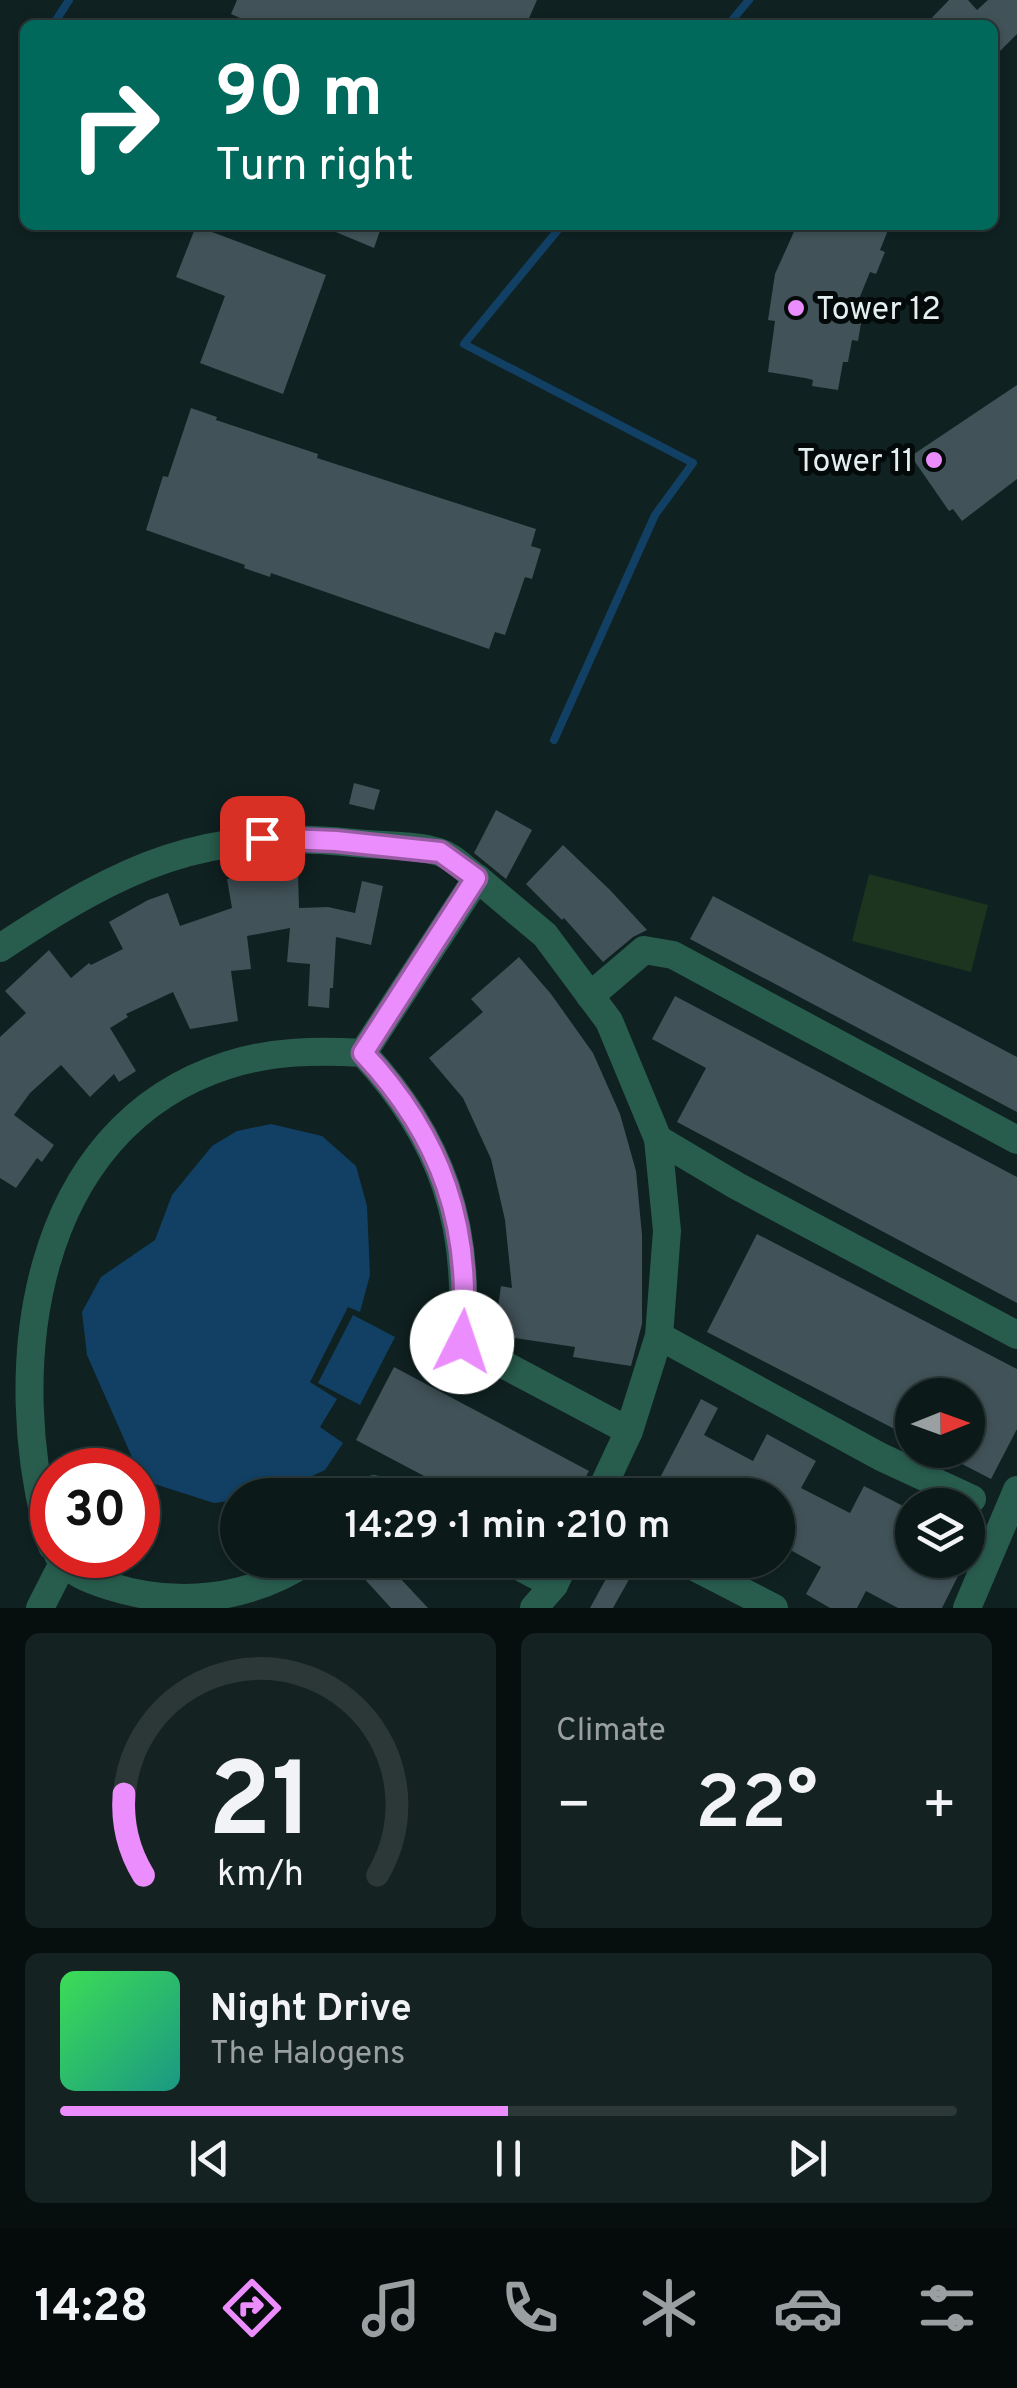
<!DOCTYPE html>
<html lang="en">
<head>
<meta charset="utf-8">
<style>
	body { margin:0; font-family:Overpass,sans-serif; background:#152222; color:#f1f3f6; height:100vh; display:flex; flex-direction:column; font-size:38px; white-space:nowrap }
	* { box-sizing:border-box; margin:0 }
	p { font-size:32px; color:#9aa0a2 }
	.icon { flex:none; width:55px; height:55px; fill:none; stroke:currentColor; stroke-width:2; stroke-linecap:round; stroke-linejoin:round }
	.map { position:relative; height:1608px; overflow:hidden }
	.details { display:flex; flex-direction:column; gap:25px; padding:25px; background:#070e0e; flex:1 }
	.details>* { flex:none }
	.banner { position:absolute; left:20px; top:20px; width:978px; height:210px; border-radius:15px; box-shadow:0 2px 8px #0004,0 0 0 2px #2c3838; background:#00695c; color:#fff; overflow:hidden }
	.needle { width:65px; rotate:89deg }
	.fabs { position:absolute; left:895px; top:1378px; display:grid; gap:20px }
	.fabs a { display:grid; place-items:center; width:90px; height:90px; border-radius:50%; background:#0c1919; box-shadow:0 2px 8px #0004,0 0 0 2px #2c3838; font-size:50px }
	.speed { position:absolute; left:30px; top:1448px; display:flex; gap:20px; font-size:50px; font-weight:700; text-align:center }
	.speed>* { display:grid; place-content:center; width:130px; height:130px; border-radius:50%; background:#0c1919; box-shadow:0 2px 8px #0004,0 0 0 2px #2c3838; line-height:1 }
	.speed .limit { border:15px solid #d22; background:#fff; color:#111 }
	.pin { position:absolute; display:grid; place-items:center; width:85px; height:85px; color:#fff; margin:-42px; border-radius:20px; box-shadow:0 5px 15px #0006 }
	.me { position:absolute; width:110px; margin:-55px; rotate:4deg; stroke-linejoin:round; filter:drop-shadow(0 0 8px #0008) }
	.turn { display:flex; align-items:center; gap:35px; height:210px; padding:0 30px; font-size:45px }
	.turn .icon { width:130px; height:130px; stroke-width:2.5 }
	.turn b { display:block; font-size:70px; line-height:85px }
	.big { font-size:75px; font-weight:600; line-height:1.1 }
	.details .widget { flex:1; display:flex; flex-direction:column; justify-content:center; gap:15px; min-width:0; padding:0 35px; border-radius:15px; background:#152222 }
	.details .dial { align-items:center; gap:0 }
	.dial svg { height:260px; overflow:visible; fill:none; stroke:#2c3838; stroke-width:7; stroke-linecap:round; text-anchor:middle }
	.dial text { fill:#f1f3f6; stroke:none }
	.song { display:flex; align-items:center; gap:30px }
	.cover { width:120px; height:120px; border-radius:15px; background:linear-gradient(135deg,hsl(130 70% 55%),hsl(170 70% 35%)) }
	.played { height:10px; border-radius:5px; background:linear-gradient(90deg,#eb8dfc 50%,#2c3838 50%) }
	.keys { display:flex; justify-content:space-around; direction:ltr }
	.heat { display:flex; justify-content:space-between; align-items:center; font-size:55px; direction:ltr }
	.details .tiles { flex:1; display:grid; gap:25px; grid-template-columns:1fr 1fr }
	.widget:last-child { grid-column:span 2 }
	.trip { position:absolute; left:220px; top:1478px; width:575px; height:100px; border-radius:50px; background:#0c1919; box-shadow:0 2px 8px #0004,0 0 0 2px #2c3838; font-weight:600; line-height:100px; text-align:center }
	.tab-bar { display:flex; height:160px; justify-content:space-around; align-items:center; background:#050a0a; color:#9aa0a2 }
	.tab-bar .icon { width:70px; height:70px }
	.tab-bar .current { color:#eb8dfc }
	.tab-bar b { font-size:45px; color:#f1f3f6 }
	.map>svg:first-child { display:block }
	.green { fill:#1d341f }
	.water { fill:#114064 }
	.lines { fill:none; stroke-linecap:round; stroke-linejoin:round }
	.stream { stroke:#114064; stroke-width:8 }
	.building { fill:#415258 }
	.minor { stroke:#285d4d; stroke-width:28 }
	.route-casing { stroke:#995ca4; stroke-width:25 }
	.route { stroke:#eb8dfc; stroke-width:18 }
	.poi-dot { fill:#eb8dfc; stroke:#040909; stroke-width:4 }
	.labels { text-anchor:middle; stroke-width:10; stroke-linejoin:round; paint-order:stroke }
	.poi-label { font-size:32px; fill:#e4efef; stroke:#040909; text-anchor:start }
</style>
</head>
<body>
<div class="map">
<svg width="1017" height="1608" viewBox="0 0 1017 1608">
	<rect width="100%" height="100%" fill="#102121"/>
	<polygon class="green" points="869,874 988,905 971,972 852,941"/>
	<g class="water">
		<polygon points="271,1124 322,1136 356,1166 367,1206 370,1275 360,1312 348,1307 310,1382 337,1399 320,1427 343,1443 325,1470 272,1495 238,1495 237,1500 214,1503 142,1480 87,1355 82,1312 101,1277 155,1240 172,1195 212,1146 237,1131"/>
		<polygon points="353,1315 395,1337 360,1405 318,1383"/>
	</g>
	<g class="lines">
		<g class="stream">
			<polyline points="53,25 69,0"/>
			<polyline points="728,25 749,0"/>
			<polyline points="554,740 655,515 693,463 464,344 562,225"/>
		</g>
	</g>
	<g class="building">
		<polygon points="237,0 537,0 526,25 256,25 231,14"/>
		<polygon points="949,0 968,0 977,10 988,0 1017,0 1017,34 992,59 992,25 925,25"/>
		<polygon points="319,225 382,225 374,248"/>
		<polygon points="797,225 890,225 880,250 885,252 876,274 870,272 852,316 862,317 858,341 852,340 848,362 843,362 838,390 812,386 813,380 805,378 768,372 775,321 768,320 775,274"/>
		<polygon points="196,226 326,275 283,394 200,363 225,296 176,277"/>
		<polygon points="1017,385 1017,479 962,521 953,509 949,511 911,456"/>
		<polygon points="191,408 217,417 216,420 318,454 317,458 536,529 531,546 541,549 532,579 525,577 505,635 495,632 489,649 271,573 270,577 244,568 245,565 146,530 163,476 168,477"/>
		<polygon points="354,783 380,790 374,810 349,804"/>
		<polygon points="496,810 532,830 506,879 474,853"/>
		<polygon points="563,845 610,890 647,930 633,937 603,962 564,918 562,920 526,884"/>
		<polygon points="268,872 298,872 299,908 328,907 355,913 362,881 383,886 371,945 336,937 333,988 330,988 329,1008 308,1006 310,964 287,962 290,928 247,936 251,969 231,971 238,1021 190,1029 173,992 126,1014 128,1017 110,1028 136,1071 119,1082 114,1074 90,1097 61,1065 30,1093 14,1115 54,1145 42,1162 37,1158 16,1188 0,1178 0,1037 26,1013 5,991 49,950 71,978 89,963 91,965 123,949 109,922 148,900 168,893 180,926 232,908 227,879"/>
		<polygon points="713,896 1017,1057 1017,1112 690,939"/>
		<polygon points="519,957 551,994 593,1053 620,1114 636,1171 642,1235 642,1324 631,1366 573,1357 575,1347 494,1335 501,1286 512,1288 505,1220 491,1159 463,1098 429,1058 483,1012 471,999"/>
		<polygon points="675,996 1017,1177 1017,1303 677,1122 706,1068 652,1039"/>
		<polygon points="757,1234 1017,1369 1017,1429 991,1479 935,1450 968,1450 968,1433 980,1408 968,1401 968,1395 912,1395 912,1438 707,1332"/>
		<polygon points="394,1367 589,1471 576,1495 460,1495 356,1440"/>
		<polygon points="701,1399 718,1408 704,1435 753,1461 767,1434 816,1461 801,1488 850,1513 864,1486 909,1509 894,1536 912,1546 912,1560 966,1560 942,1608 898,1608 866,1591 857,1608 830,1608 806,1594 821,1567 778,1543 778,1495 651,1495"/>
		<polygon points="375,1560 383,1560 428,1608 391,1608 360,1574"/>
		<polygon points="613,1566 631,1576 613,1608 590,1608"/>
	</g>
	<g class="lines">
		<g class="minor">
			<path d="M0,948C124,866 203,827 355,843C381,846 414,844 439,852C452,856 465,870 477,878"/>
			<polyline points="590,996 644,950 673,955 1017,1140"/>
			<polyline points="363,1053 477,878 545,935 609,1021 658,1139 667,1231 659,1336 629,1431 599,1495"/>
			<polyline points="658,1139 737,1186 1017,1335"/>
			<polyline points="659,1336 881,1457 972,1499"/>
			<polyline points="371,1495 374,1489 385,1495"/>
			<path d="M52,1546C0,1371 30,1128 228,1065C272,1051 317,1050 363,1053C442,1138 472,1227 461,1342L629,1431"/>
			<path d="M58,1555C70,1573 90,1580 109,1586C178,1608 249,1600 309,1560"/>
			<polyline points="507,1560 554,1585"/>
			<polyline points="681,1560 774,1608"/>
			<polyline points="40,1608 63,1563"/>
			<polyline points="534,1608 554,1585 566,1560"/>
			<polyline points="967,1608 1017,1490"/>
		</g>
	</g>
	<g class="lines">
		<g class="route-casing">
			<path id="route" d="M262,838L336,841L440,852L476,878L363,1053C442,1137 473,1228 462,1342"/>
		</g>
		<use href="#route" class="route"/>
	</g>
	<g class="poi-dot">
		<circle cx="796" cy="308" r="10"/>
		<circle cx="934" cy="460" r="10"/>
	</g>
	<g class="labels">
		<g class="poi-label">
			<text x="816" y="319">Tower 12</text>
			<text x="914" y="471" text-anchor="end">Tower 11</text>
		</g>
	</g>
</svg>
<div class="fabs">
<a><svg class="needle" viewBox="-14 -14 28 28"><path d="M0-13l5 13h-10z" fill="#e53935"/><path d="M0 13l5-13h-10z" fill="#9aa0a2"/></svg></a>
<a><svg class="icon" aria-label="layers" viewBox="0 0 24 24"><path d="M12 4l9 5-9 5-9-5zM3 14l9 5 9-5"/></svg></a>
</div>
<div class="speed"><div class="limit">30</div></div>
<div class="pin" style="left:262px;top:838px;background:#d93025"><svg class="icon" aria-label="arrive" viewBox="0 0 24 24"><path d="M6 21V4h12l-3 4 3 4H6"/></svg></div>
<svg class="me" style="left:462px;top:1342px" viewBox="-20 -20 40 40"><circle r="19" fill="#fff"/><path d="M0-13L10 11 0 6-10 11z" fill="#eb8dfc"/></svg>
<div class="trip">14:29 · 1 min · 210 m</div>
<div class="banner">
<div class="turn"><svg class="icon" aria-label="right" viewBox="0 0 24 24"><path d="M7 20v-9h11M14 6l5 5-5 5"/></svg><div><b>90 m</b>Turn right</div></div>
</div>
</div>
<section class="details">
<div class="tiles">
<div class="widget dial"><svg viewBox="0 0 100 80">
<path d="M14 69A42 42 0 1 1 86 69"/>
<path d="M14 69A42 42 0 0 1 8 44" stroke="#eb8dfc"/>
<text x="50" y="56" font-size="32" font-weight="700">21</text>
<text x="50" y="72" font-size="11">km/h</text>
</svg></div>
<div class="widget"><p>Climate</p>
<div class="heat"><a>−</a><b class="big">22°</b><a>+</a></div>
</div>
<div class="widget">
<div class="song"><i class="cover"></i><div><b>Night Drive</b><p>The Halogens</p></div></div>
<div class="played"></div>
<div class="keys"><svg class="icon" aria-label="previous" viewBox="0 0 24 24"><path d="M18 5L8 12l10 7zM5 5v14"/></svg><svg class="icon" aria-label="pause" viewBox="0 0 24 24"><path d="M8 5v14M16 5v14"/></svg><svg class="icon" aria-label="next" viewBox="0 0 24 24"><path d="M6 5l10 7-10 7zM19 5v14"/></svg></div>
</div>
</div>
</section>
<nav class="tab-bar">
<b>14:28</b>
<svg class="icon current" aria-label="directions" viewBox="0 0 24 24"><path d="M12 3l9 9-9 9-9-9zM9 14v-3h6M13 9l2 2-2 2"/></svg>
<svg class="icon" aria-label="music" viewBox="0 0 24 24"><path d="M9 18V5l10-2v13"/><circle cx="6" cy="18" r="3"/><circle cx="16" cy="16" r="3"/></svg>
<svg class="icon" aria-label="phone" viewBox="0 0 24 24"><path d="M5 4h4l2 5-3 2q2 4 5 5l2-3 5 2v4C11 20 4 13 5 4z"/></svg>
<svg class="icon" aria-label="climate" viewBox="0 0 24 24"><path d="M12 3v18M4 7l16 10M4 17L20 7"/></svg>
<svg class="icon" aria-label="car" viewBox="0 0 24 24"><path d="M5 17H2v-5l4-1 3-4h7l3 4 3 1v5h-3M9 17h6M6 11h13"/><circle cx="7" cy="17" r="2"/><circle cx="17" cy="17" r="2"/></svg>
<svg class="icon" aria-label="filters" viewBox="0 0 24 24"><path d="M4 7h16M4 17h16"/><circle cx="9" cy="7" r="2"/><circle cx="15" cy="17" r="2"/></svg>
</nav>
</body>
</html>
